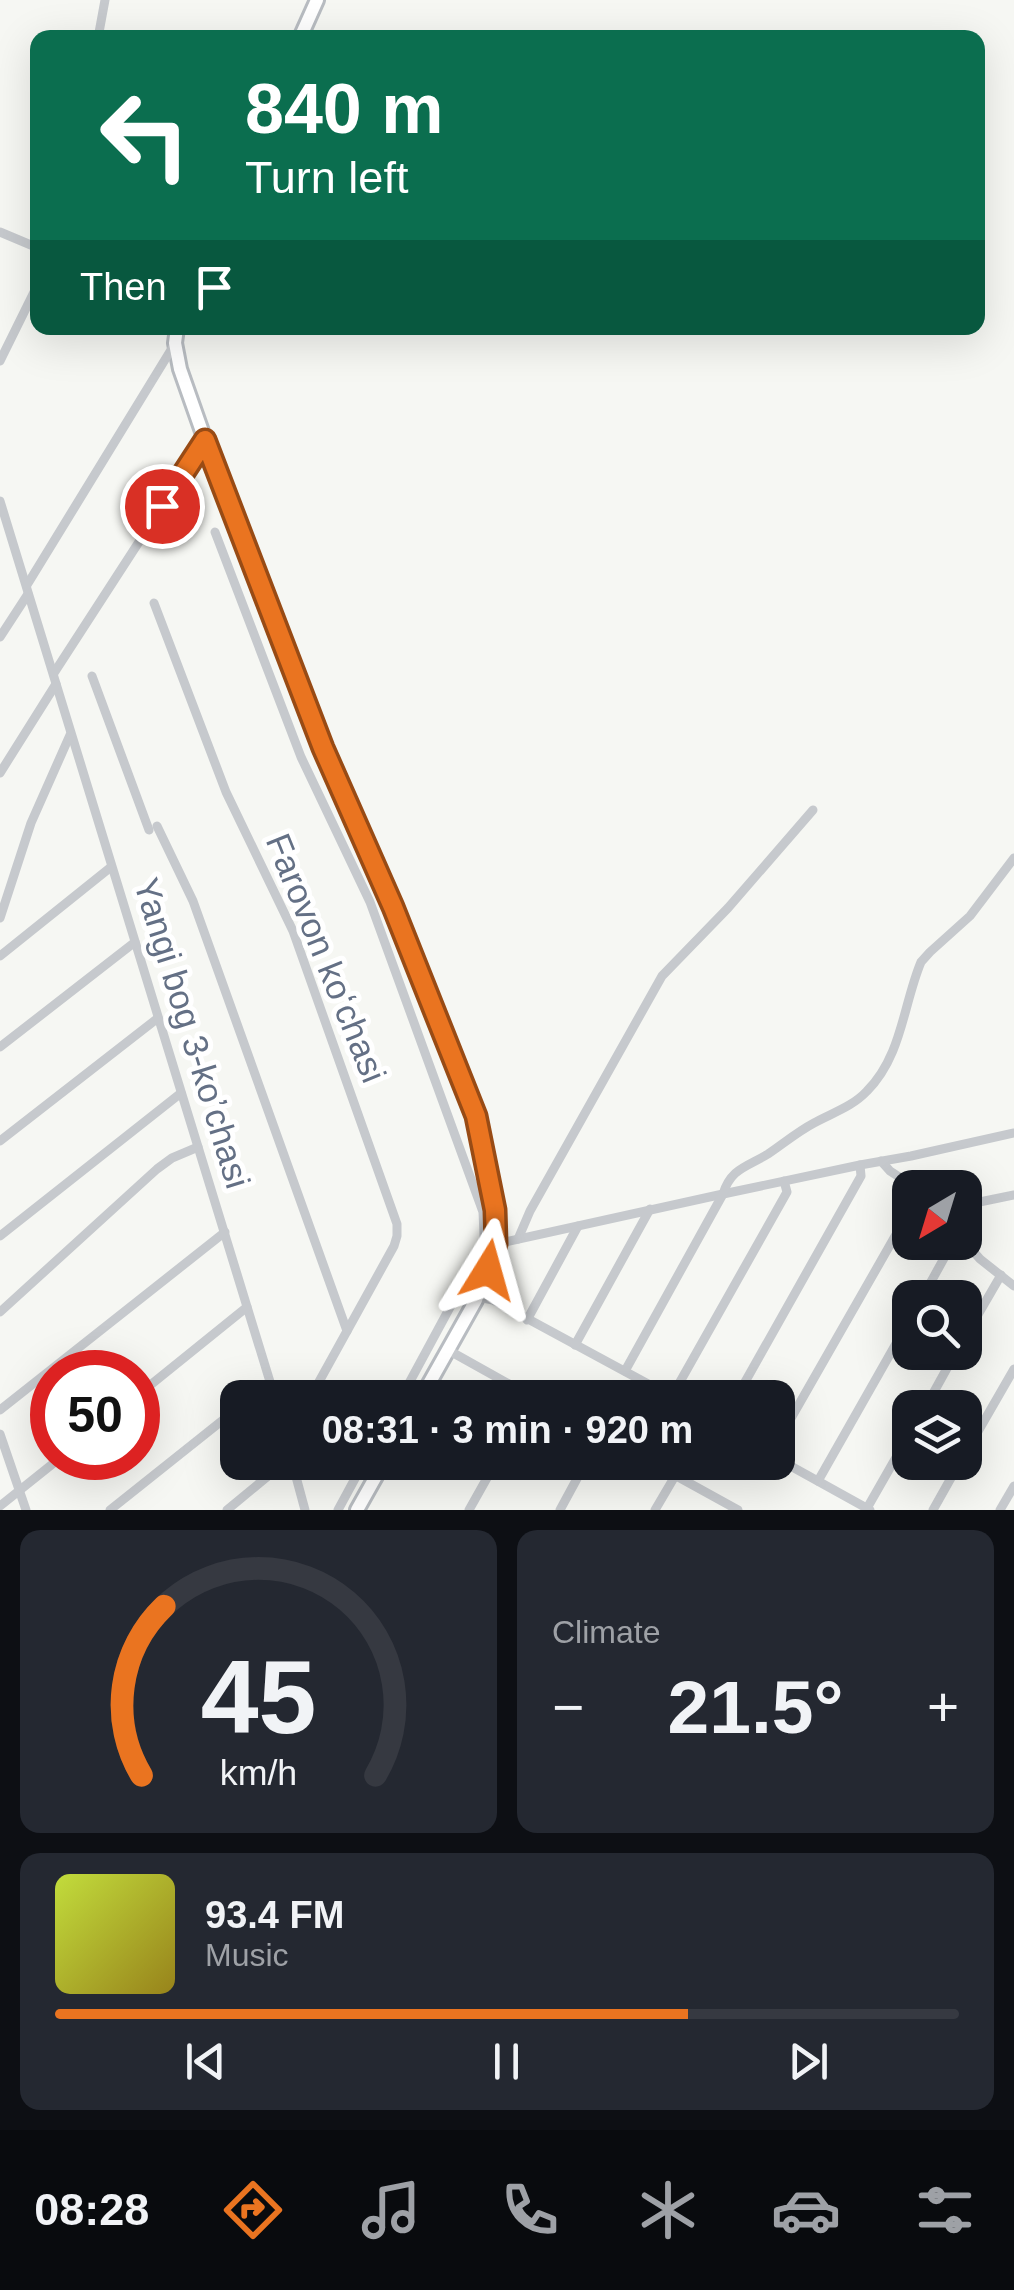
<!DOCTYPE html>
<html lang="en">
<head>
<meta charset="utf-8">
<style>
	body { margin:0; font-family:Arial,sans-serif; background:#242831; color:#f1f3f6; height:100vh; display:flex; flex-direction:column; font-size:38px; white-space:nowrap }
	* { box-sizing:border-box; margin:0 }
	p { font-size:32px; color:#9ea1a6 }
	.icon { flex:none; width:55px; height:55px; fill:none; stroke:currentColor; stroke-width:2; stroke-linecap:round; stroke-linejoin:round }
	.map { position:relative; height:1510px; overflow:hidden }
	.details { display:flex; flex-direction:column; gap:20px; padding:20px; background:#0d0f14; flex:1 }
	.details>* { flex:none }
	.top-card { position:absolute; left:30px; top:30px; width:955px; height:305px; border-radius:20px; box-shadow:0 10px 40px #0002; background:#0b6e4f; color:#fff; overflow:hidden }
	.needle { width:65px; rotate:218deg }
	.buttons { position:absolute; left:892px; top:1170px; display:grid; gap:20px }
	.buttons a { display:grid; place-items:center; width:90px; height:90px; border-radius:20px; background:#171b24; box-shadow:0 10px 40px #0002; font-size:50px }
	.speed { position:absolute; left:30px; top:1350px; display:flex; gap:20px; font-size:50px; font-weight:700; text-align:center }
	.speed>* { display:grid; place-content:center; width:130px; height:130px; border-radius:50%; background:#171b24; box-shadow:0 10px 40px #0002; line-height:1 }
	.speed .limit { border:15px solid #d22; background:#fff; color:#111 }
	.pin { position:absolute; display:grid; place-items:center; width:85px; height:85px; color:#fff; margin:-42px; border:5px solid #fff; border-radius:50%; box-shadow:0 2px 10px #0007 }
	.me { position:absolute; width:110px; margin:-55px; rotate:8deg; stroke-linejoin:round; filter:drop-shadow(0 0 8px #0008) }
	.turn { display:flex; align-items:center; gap:35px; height:210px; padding:0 50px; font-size:45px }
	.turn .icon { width:130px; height:130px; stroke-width:2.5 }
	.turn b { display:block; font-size:70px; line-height:85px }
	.then { display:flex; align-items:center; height:95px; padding:0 50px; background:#0003; gap:20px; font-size:38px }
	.big { font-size:75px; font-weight:700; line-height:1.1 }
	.details .tile { flex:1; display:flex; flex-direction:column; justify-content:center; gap:15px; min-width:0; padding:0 35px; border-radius:20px; background:#242831 }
	.details .dial { align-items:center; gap:0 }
	.dial svg { height:260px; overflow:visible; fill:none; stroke:#363941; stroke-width:7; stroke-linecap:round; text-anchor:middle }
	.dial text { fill:#f1f3f6; stroke:none }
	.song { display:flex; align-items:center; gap:30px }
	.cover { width:120px; height:120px; border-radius:15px; background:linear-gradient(135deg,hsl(70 70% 55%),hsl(50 70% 35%)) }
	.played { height:10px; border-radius:5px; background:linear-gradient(90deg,#ea7420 70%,#363941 70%) }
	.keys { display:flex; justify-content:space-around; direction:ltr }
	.heat { display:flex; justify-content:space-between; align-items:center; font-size:55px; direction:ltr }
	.details .tiles { flex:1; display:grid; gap:20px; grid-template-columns:1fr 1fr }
	.tile:last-child { grid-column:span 2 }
	.trip { position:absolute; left:220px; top:1380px; width:575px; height:100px; border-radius:20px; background:#171b24; box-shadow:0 10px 40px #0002; font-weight:700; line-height:100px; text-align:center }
	.dock { display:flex; height:160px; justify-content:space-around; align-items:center; background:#090b0e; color:#9ea1a6 }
	.dock .icon { width:70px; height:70px }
	.dock .selected { color:#ea7420 }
	.dock b { font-size:45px; color:#f1f3f6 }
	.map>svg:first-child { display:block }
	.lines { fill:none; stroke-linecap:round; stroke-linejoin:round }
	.secondary-casing { stroke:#b8bcc1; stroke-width:18 }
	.street { stroke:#c6c9cd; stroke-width:9 }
	.secondary { stroke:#fff; stroke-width:12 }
	.route-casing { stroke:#984b15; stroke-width:25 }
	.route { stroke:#ea7420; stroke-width:18 }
	.labels { text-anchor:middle; stroke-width:10; stroke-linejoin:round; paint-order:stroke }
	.street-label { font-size:35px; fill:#647085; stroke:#fff }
</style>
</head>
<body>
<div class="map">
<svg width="1014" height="1510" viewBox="0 0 1014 1510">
	<rect width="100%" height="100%" fill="#f6f7f3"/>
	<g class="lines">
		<g class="secondary-casing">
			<g id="secondary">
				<polyline points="300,38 317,0"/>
				<polyline points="177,328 175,343 180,369 205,440 323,747 393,907 476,1116 495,1209 496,1244 476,1300 421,1398"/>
				<polyline points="357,1510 384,1462"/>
			</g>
		</g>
		<g class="street">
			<polyline points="98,38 105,0"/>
			<polyline points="0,232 38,248"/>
			<polyline points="0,361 38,284"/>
			<polyline points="0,501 275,1398"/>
			<polyline points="215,532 301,757 370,902 483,1212 484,1235 482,1248 401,1398"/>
			<polyline points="27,585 174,345"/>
			<polyline points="154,603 226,792 293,931 397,1224 397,1236 394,1246 310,1398"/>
			<polyline points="0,637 28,594"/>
			<polyline points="54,673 205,440"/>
			<polyline points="92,676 149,830"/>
			<polyline points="0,773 56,684"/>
			<polyline points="157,826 193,901 347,1331"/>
			<polyline points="0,918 31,823 70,735"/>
			<polyline points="0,956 111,867"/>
			<polyline points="0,1047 135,942"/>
			<polyline points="0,1141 158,1018"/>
			<polyline points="881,1161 890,1171 916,1188"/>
			<polyline points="965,1205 1014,1195"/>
			<polyline points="0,1236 181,1093"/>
			<polyline points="518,1239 530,1211 662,976 728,908 813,810"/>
			<polyline points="965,1242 980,1259 1014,1286"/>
			<polyline points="496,1244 723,1194 860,1165 911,1156 1014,1133"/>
			<polyline points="478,1297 493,1300 674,1398"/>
			<polyline points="922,1298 953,1242"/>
			<polyline points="0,1312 157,1169 172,1158 198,1147"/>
			<polyline points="527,1320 578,1226"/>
			<polyline points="965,1337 1001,1275"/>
			<polyline points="575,1345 650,1209"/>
			<polyline points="448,1350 534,1398"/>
			<path d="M625,1371L723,1194C731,1168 747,1167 768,1154C783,1144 797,1132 814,1123C832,1113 852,1107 867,1091C902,1056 903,1005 921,962L930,952L970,916L1014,858"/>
			<polyline points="138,1395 247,1307"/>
			<polyline points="672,1396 787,1192 784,1181"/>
			<polyline points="251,1398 270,1382"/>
			<polyline points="736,1398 861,1176 860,1165"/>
			<polyline points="925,1408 956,1352"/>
			<polyline points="0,1410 225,1232"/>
			<polyline points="0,1434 26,1510"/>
			<polyline points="778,1441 910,1210"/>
			<polyline points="965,1454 1014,1369"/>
			<polyline points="778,1459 870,1510"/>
			<polyline points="292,1462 305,1510"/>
			<polyline points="651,1462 738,1510"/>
			<polyline points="818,1481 910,1319"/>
			<polyline points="0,1506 60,1458"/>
			<polyline points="110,1510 238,1408"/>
			<polyline points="227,1510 285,1462"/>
			<polyline points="338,1510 364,1462"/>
			<polyline points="469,1510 496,1462"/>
			<polyline points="560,1510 586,1462"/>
			<polyline points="655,1510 675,1476"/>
			<polyline points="866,1510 910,1433"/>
			<polyline points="933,1510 960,1462"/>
			<polyline points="1000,1510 1014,1486"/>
		</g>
		<use href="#secondary" class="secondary"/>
	</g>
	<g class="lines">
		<g class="route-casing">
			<polyline id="route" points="162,506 205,440 323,748 393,907 476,1116 495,1210 496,1244 488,1270"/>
		</g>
		<use href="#route" class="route"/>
	</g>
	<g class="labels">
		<g class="street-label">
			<text transform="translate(326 958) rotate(68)" y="12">Farovon koʻchasi</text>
			<text transform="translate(192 1033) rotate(73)" y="12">Yangi bog 3-koʼchasi</text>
		</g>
	</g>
</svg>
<div class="buttons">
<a><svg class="needle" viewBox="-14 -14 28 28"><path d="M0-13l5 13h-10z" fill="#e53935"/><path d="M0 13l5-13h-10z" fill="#9ea1a6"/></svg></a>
<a><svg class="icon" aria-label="search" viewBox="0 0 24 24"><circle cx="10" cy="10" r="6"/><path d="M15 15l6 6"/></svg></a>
<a><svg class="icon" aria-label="layers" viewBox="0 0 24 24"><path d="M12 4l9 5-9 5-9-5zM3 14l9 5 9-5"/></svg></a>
</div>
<div class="speed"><div class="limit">50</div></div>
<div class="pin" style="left:162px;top:506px;background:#d93025"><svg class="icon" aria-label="arrive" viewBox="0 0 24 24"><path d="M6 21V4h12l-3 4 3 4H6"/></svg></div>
<svg class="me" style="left:488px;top:1270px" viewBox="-20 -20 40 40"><path d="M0-17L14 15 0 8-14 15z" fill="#ea7420" stroke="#fff" stroke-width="4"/></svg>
<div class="trip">08:31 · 3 min · 920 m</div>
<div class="top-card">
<div class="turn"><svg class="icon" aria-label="left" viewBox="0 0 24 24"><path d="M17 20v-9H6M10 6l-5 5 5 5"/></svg><div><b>840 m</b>Turn left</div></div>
<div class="then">Then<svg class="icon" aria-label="arrive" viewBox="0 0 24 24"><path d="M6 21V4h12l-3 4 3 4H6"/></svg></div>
</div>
</div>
<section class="details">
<div class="tiles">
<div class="tile dial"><svg viewBox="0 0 100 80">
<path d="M14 69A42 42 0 1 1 86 69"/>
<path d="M14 69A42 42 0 0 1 21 17" stroke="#ea7420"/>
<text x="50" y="56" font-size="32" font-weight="700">45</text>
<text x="50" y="72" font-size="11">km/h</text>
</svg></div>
<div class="tile"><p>Climate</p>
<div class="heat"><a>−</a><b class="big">21.5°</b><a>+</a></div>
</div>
<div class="tile">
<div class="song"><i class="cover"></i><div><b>93.4 FM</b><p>Music</p></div></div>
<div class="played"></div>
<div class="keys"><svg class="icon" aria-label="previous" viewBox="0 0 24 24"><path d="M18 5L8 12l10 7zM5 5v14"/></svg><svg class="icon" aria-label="pause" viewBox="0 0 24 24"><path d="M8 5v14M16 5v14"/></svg><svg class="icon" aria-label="next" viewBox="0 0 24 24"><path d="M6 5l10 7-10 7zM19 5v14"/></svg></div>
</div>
</div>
</section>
<nav class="dock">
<b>08:28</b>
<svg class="icon selected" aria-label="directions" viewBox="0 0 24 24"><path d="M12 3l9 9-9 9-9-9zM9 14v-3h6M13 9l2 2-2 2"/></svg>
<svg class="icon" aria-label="music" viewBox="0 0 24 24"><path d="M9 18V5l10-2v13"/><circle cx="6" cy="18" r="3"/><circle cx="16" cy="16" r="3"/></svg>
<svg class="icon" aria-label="phone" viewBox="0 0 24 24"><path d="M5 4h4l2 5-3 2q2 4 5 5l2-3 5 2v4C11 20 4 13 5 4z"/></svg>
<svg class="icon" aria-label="climate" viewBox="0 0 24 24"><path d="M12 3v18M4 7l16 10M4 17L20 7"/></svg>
<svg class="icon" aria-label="car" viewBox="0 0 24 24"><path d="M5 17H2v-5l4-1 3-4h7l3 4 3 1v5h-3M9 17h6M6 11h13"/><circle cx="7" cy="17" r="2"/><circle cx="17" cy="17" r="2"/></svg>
<svg class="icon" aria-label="filters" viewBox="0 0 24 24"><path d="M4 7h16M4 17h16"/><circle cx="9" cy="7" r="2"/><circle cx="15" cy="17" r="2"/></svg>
</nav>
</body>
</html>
